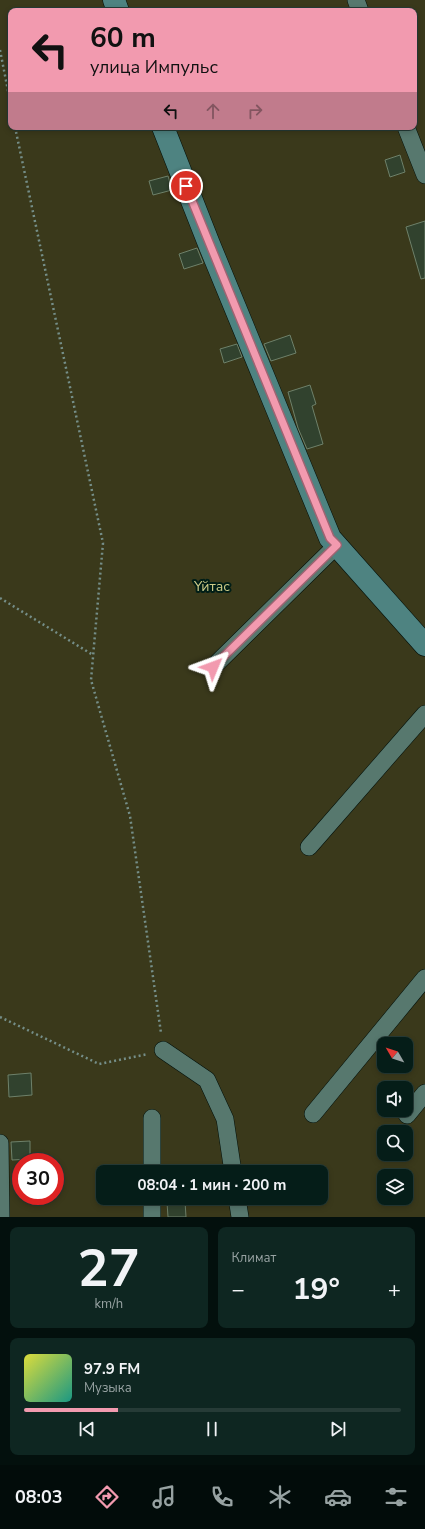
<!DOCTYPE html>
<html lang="ru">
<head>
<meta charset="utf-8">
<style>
	body { margin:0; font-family:"Nunito Sans",sans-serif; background:#0e2621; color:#f1f3f6; height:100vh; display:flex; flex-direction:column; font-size:15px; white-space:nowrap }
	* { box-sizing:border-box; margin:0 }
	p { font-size:13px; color:#97a2a2 }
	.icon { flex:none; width:22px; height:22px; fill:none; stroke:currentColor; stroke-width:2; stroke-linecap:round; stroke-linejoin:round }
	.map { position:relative; height:1217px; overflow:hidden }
	.panel { display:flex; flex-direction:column; gap:10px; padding:10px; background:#03100d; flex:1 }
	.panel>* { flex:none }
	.hud { position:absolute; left:8px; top:8px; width:409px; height:122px; border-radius:8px; box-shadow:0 2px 6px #0003,0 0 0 1px #263b37; background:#f29aaf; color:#111; overflow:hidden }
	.needle { width:26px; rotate:309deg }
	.fabs { position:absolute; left:377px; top:1037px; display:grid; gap:8px }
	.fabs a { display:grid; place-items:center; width:36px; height:36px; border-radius:8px; background:#051d18; box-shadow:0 2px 6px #0003,0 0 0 1px #263b37; font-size:20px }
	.speed { position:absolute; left:12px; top:1153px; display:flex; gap:8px; font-size:20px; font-weight:700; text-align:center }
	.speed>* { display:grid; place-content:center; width:52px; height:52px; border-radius:50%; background:#051d18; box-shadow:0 2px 6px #0003,0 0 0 1px #263b37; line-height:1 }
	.speed .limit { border:6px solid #d22; background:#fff; color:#111 }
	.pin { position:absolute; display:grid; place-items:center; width:34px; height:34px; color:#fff; margin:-17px; border:2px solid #fff; border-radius:50%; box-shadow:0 1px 4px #0007 }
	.me { position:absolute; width:44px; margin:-22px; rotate:46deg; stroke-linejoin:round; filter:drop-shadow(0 0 3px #0008) }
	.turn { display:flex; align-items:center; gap:14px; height:84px; padding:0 16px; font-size:18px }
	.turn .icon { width:52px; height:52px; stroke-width:2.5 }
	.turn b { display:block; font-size:28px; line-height:34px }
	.lanes { display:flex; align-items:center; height:38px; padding:0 16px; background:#0003; justify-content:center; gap:20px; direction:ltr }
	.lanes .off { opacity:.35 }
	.big { font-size:30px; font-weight:700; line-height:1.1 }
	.panel .widget { flex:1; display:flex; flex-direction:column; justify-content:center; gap:6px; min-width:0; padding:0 14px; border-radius:8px; background:#0e2621 }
	.panel .dial { align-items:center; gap:0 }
	.dial b { font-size:52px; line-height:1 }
	.song { display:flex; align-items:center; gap:12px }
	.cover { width:48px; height:48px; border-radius:6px; background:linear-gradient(135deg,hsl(60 70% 55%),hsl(170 70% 35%)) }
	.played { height:4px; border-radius:2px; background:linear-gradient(90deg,#f29aaf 25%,#263b37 25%) }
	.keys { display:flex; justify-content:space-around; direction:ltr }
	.heat { display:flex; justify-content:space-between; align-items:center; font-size:22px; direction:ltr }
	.panel .tiles { flex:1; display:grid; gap:10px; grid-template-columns:1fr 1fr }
	.widget:last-child { grid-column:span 2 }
	.trip { position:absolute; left:96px; top:1165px; width:232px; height:40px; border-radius:8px; background:#051d18; box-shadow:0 2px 6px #0003,0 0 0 1px #263b37; font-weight:700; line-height:40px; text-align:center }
	.tabs { display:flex; height:64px; justify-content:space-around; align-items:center; background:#020c0a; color:#97a2a2 }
	.tabs .icon { width:28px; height:28px }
	.tabs .current { color:#f29aaf }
	.tabs b { font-size:18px; color:#f1f3f6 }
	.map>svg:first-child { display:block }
	.green { fill:#3a391b; fill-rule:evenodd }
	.building { fill:#31422e; stroke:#6e816a }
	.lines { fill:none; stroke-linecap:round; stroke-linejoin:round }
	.street-casing { stroke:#000f0a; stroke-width:18 }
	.secondary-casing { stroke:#000f0a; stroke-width:23 }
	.path { stroke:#758e88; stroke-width:2.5; stroke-dasharray:2 3; stroke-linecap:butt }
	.street { stroke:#57786e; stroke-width:17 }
	.secondary { stroke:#4e8381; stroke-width:22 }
	.route-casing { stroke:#9d6472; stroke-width:10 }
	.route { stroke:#f29aaf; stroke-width:7 }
	.labels { text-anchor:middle; stroke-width:4; stroke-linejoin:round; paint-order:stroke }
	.park-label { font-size:14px; fill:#cdcb88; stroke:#001e17 }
</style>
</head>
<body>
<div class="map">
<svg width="425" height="1217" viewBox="0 0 425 1217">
	<rect width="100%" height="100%" fill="#072720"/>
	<path class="green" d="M0,0H425V1217H0ZM11,11H414V127H11ZM384,1044H406V1066H384ZM384,1088H406V1110H384ZM384,1132H406V1154H384ZM21,1162H55V1196H21ZM103,1172H321V1198H103ZM384,1176H406V1198H384Z"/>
	<g class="building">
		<polygon points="400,155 405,172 390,177 385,160"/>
		<polygon points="168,176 172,190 153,195 149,181"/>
		<polygon points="425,221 425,278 421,279 406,227"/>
		<polygon points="197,248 203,263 184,269 179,254"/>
		<polygon points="290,335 296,353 271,361 264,344"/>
		<polygon points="237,344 242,357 224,363 220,349"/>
		<polygon points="310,385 316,404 312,406 323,444 307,449 298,428 288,392"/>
		<polygon points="31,1073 32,1095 9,1097 8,1075"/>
		<polygon points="30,1141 30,1159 12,1160 11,1142"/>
		<polygon points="185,1201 186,1217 168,1217 167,1202"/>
	</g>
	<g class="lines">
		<g class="street-casing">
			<g id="street">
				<polyline points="356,0 360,11"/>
				<polyline points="406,127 425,175"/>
				<polyline points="213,667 337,545"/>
				<polyline points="309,847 425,714"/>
				<polyline points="163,1050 207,1080 225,1119 233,1172"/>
				<polyline points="313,1114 425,978"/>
				<polyline points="407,1115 425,1093"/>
				<polyline points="152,1118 152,1172"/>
				<polyline points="0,1143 1,1217"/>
				<polyline points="152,1198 152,1217"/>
				<polyline points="237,1198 240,1217"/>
			</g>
		</g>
		<g class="secondary-casing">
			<g id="secondary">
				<polyline points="114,0 118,11"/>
				<polyline points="163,127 209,244 330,538 425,645"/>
			</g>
		</g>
		<g class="path">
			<polyline points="0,50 11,106"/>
			<polyline points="15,127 103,543 91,680 130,816 161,1033"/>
			<polyline points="0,598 93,655"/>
			<polyline points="0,1017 99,1064 148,1054"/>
		</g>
		<use href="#street" class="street"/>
		<use href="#secondary" class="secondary"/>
	</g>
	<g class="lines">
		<g class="route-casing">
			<polyline id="route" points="186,186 330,538 337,545 213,667"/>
		</g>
		<use href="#route" class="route"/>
	</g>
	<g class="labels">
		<g class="park-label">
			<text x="212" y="591">Үйтас</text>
		</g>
	</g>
</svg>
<div class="fabs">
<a><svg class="needle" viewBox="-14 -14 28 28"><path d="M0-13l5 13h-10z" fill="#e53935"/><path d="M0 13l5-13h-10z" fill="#97a2a2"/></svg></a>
<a><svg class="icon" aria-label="sound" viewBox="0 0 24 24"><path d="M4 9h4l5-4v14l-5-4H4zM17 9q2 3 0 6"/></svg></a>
<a><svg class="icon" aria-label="search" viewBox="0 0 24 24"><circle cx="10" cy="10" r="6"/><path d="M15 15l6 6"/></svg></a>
<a><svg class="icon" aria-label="layers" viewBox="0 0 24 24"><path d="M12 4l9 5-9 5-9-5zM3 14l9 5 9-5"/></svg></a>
</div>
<div class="speed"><div class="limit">30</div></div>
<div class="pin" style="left:186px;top:186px;background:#d93025"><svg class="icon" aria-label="arrive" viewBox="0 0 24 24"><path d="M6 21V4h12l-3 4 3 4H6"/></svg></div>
<svg class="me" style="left:213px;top:667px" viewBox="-20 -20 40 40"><path d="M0-17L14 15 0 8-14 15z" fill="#f29aaf" stroke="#fff" stroke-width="4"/></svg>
<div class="trip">08:04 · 1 мин · 200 m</div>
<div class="hud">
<div class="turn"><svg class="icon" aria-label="left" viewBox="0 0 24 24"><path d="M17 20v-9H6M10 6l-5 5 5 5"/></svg><div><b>60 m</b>улица Импульс</div></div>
<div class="lanes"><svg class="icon" aria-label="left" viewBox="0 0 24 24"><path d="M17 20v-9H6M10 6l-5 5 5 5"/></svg><svg class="icon off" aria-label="ahead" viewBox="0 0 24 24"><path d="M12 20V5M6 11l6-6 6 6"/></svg><svg class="icon off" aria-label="right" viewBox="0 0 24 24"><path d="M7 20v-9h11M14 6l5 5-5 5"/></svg></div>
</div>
</div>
<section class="panel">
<div class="tiles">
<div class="widget dial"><b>27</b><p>km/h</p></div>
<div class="widget"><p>Климат</p>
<div class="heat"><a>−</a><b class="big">19°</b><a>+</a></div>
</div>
<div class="widget">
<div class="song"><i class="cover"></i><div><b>97.9 FM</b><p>Музыка</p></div></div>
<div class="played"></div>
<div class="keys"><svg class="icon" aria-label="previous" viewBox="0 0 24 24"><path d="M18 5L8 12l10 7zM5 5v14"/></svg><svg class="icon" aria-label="pause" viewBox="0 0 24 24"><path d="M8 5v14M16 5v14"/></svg><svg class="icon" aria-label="next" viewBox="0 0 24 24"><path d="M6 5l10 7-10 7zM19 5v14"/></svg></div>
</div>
</div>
</section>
<nav class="tabs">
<b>08:03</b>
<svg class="icon current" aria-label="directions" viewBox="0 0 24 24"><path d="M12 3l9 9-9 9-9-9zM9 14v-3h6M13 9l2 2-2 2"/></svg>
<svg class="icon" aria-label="music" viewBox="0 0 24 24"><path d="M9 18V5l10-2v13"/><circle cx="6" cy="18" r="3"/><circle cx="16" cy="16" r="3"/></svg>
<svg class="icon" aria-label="phone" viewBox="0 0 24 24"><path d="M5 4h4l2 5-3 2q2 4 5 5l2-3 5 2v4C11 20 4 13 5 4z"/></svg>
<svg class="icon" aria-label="climate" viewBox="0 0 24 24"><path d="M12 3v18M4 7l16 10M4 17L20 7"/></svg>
<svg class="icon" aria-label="car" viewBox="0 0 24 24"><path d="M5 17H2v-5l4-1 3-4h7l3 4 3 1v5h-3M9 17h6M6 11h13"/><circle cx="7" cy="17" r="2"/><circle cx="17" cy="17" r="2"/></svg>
<svg class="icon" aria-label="filters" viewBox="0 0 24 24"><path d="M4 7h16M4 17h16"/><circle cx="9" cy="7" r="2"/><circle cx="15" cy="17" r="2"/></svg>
</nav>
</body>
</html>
